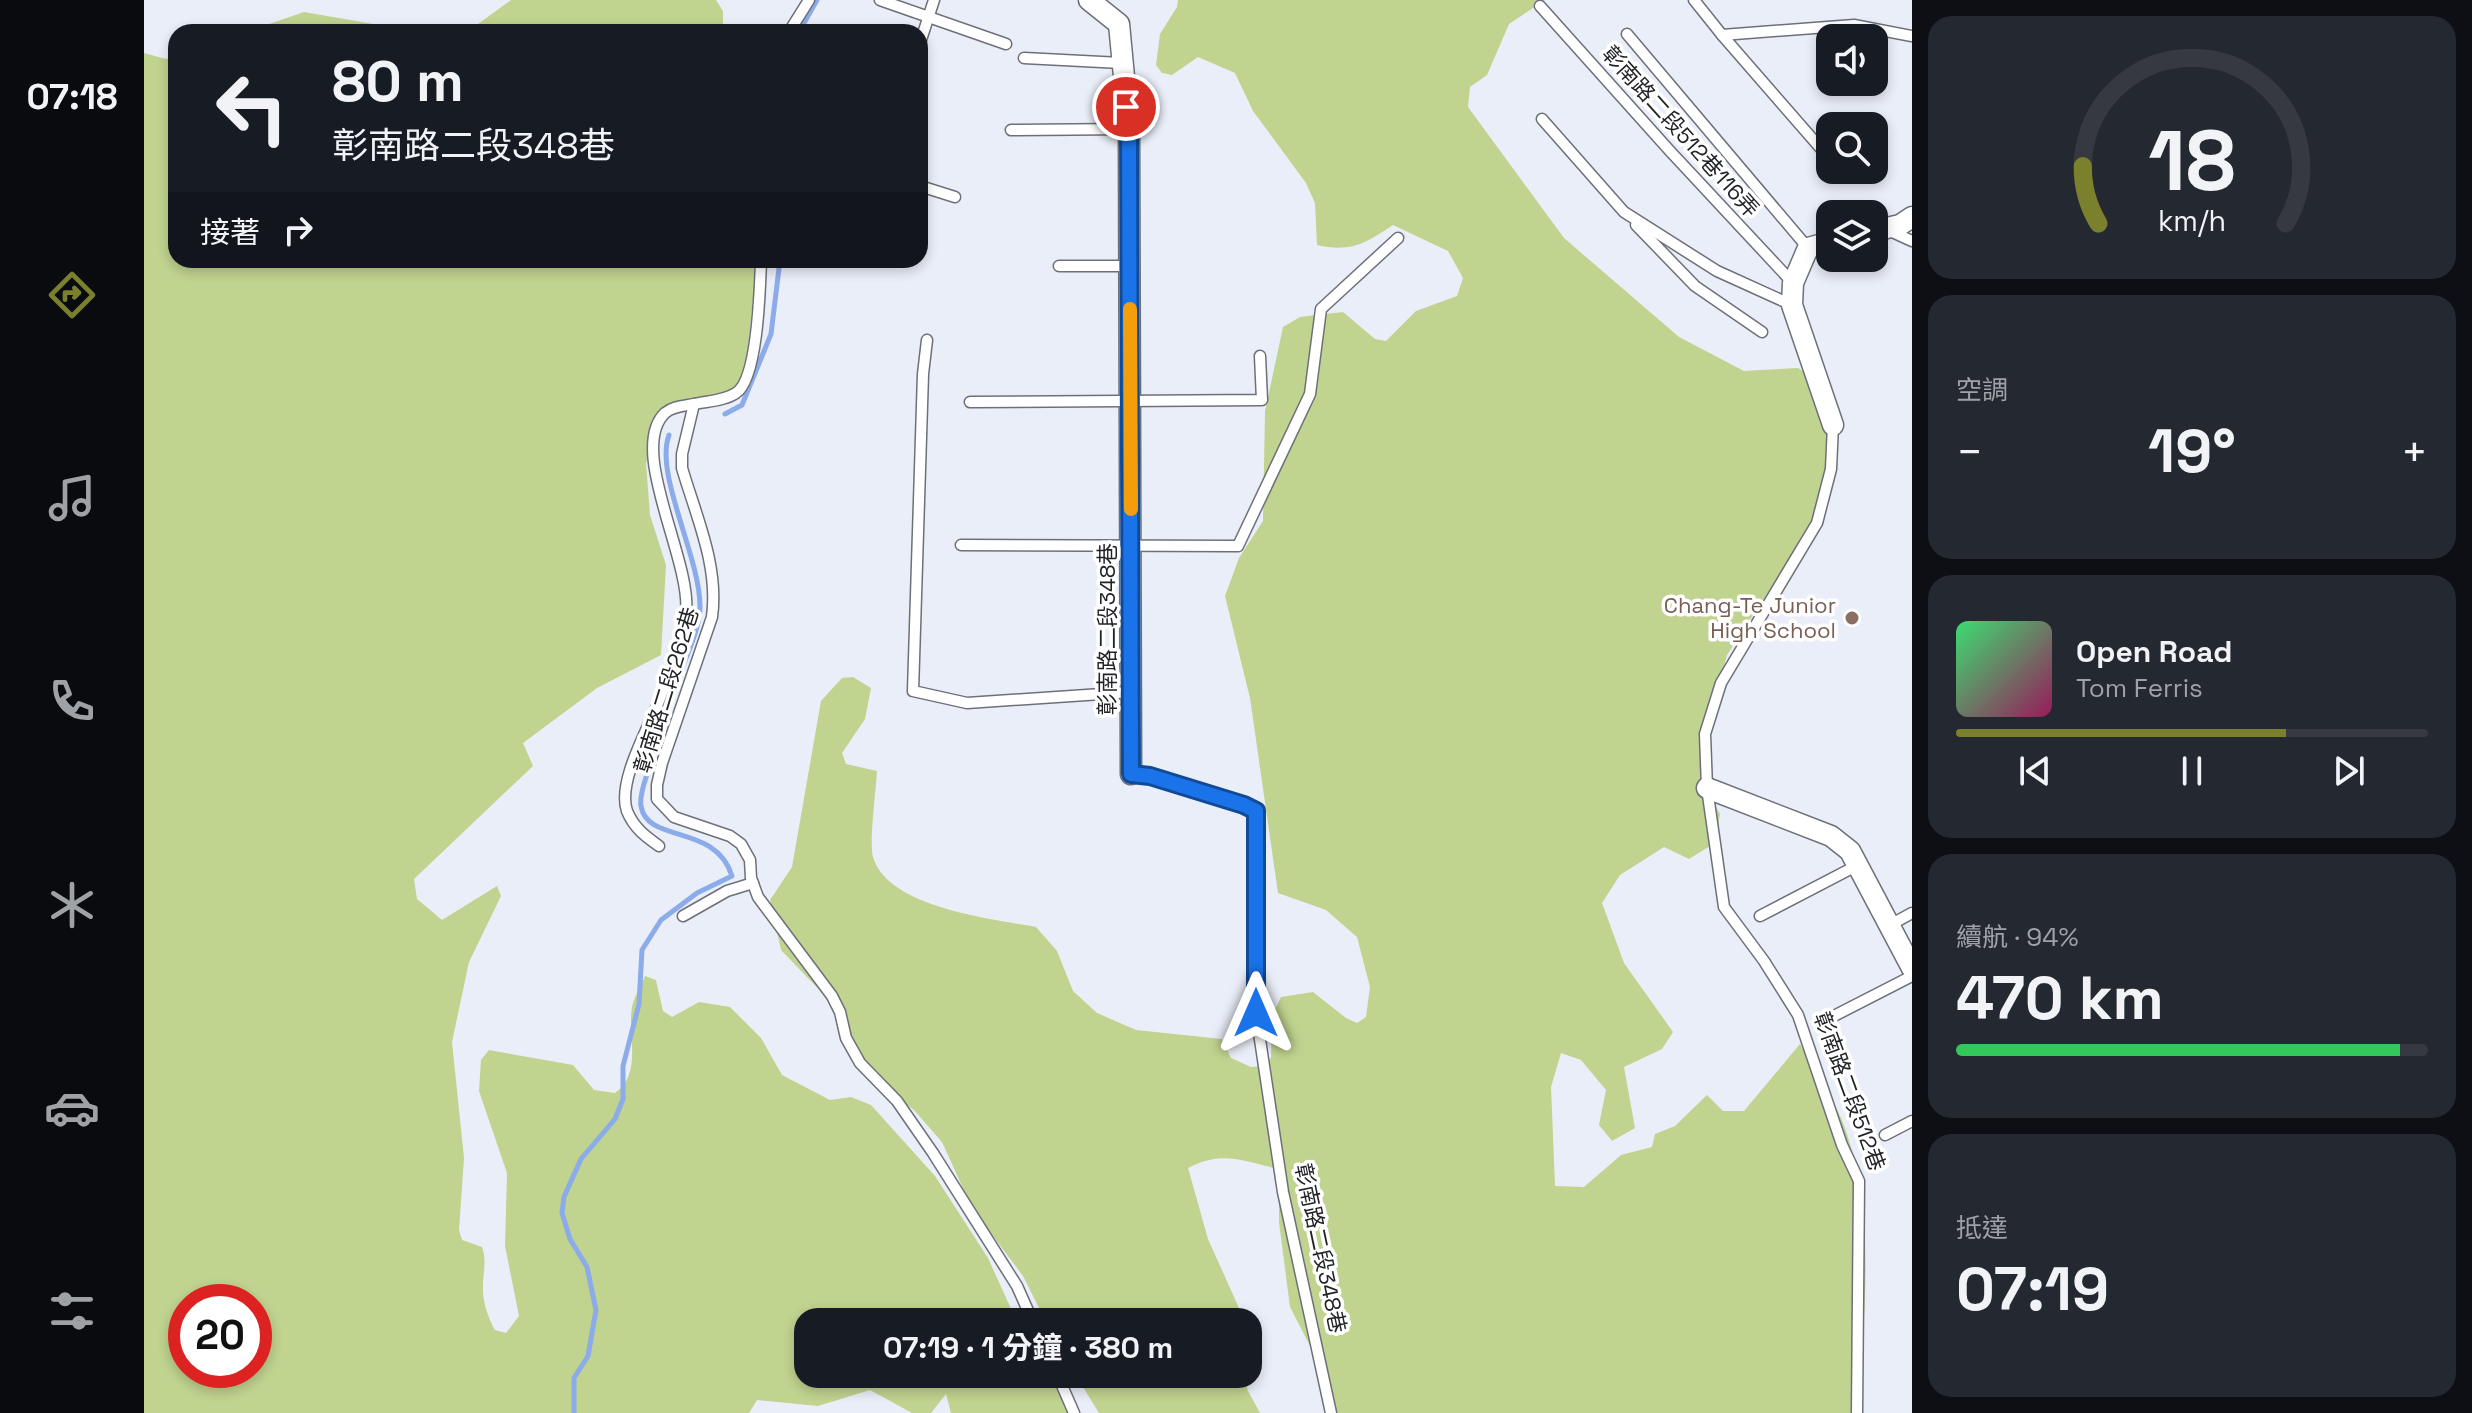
<!DOCTYPE html>
<html lang="zh-TW">
<head>
<meta charset="utf-8">
<style>
	body { margin:0; font-family:"Space Grotesk","Noto Sans TC",sans-serif; background:#242831; color:#f1f3f6; height:100vh; display:flex; flex-direction:column; font-size:30px; white-space:nowrap }
	* { box-sizing:border-box; margin:0 }
	p { font-size:26px; color:#9ea1a6 }
	.icon { flex:none; width:44px; height:44px; fill:none; stroke:currentColor; stroke-width:2; stroke-linecap:round; stroke-linejoin:round }
	.map { position:relative; flex:1; overflow:hidden }
	.drawer { display:flex; flex-direction:column; gap:16px; padding:16px; background:#0d0f14; width:560px }
	.drawer>* { flex:none }
	.hud { position:absolute; left:24px; top:24px; width:760px; height:244px; border-radius:24px; box-shadow:0 4px 12px #0003; background:#171b24; color:#f1f3f6; overflow:hidden }
	.tools { position:absolute; left:1672px; top:24px; display:grid; gap:16px }
	.tools a { display:grid; place-items:center; width:72px; height:72px; border-radius:16px; background:#171b24; box-shadow:0 4px 12px #0003; font-size:40px }
	.speed { position:absolute; left:24px; top:1284px; display:flex; gap:16px; font-size:40px; font-weight:700; text-align:center }
	.speed>* { display:grid; place-content:center; width:104px; height:104px; border-radius:50%; background:#171b24; box-shadow:0 4px 12px #0003; line-height:1 }
	.speed .limit { border:12px solid #d22; background:#fff; color:#111 }
	.pin { position:absolute; display:grid; place-items:center; width:68px; height:68px; color:#fff; margin:-34px; border:4px solid #fff; border-radius:50%; box-shadow:0 2px 8px #0007 }
	.me { position:absolute; width:88px; margin:-44px; rotate:0deg; stroke-linejoin:round; filter:drop-shadow(0 0 6px #0008) }
	.turn { display:flex; align-items:center; gap:28px; height:168px; padding:0 32px; font-size:36px }
	.turn .icon { width:104px; height:104px; stroke-width:2.5 }
	.turn b { display:block; font-size:56px; line-height:68px }
	.then { display:flex; align-items:center; height:76px; padding:0 32px; background:#0003; gap:16px; font-size:30px }
	.big { font-size:60px; font-weight:700; line-height:1.1 }
	.drawer .tile { flex:1; display:flex; flex-direction:column; justify-content:center; gap:12px; min-width:0; padding:0 28px; border-radius:24px; background:#242831 }
	.drawer .dial { align-items:center; gap:0 }
	.dial svg { height:208px; overflow:visible; fill:none; stroke:#363941; stroke-width:7; stroke-linecap:round; text-anchor:middle }
	.dial text { fill:#f1f3f6; stroke:none }
	.song { display:flex; align-items:center; gap:24px }
	.cover { width:96px; height:96px; border-radius:12px; background:linear-gradient(135deg,hsl(140 70% 55%),hsl(330 70% 35%)) }
	.played { height:8px; border-radius:4px; background:linear-gradient(90deg,#7a802b 70%,#363941 70%) }
	.keys { display:flex; justify-content:space-around; direction:ltr }
	.heat { display:flex; justify-content:space-between; align-items:center; font-size:44px; direction:ltr }
	.charge { height:12px; border-radius:6px; background:linear-gradient(90deg,#34c759 94%,#363941 0) }
	.trip { position:absolute; left:650px; top:1308px; width:468px; height:80px; border-radius:24px; background:#171b24; box-shadow:0 4px 12px #0003; font-weight:700; line-height:80px; text-align:center }
	main { display:flex; flex:1; min-height:0 }
	.dock { display:flex; flex-direction:column; width:144px; justify-content:space-around; align-items:center; background:#090b0e; color:#9ea1a6 }
	.dock .icon { width:56px; height:56px }
	.dock .active { color:#7a802b }
	.dock b { font-size:36px; color:#f1f3f6 }
	.map>svg:first-child { display:block }
	.green { fill:#c0d38f; fill-rule:evenodd }
	.lines { fill:none; stroke-linecap:round; stroke-linejoin:round }
	.stream { stroke:#8babea; stroke-width:5 }
	.service-casing { stroke:#6c7078; stroke-width:13 }
	.minor-casing { stroke:#6c7078; stroke-width:23 }
	.service { stroke:#fff; stroke-width:10 }
	.minor { stroke:#fff; stroke-width:20 }
	.route-casing { stroke:#114b97; stroke-width:20 }
	.route { stroke:#1a73e8; stroke-width:14 }
	.slow { stroke:#f59e0b; stroke-width:14 }
	.education-dot { fill:#8d6e63; stroke:#fff; stroke-width:3 }
	.labels { text-anchor:middle; stroke-width:7; stroke-linejoin:round; paint-order:stroke }
	.street-label { font-size:22px; fill:#222327; stroke:#fff }
	.education-label { font-size:22px; fill:#785e54; stroke:#fff; text-anchor:end }
</style>
</head>
<body>
<main>
<nav class="dock">
<b>07:18</b>
<svg class="icon active" aria-label="directions" viewBox="0 0 24 24"><path d="M12 3l9 9-9 9-9-9zM9 14v-3h6M13 9l2 2-2 2"/></svg>
<svg class="icon" aria-label="music" viewBox="0 0 24 24"><path d="M9 18V5l10-2v13"/><circle cx="6" cy="18" r="3"/><circle cx="16" cy="16" r="3"/></svg>
<svg class="icon" aria-label="phone" viewBox="0 0 24 24"><path d="M5 4h4l2 5-3 2q2 4 5 5l2-3 5 2v4C11 20 4 13 5 4z"/></svg>
<svg class="icon" aria-label="climate" viewBox="0 0 24 24"><path d="M12 3v18M4 7l16 10M4 17L20 7"/></svg>
<svg class="icon" aria-label="car" viewBox="0 0 24 24"><path d="M5 17H2v-5l4-1 3-4h7l3 4 3 1v5h-3M9 17h6M6 11h13"/><circle cx="7" cy="17" r="2"/><circle cx="17" cy="17" r="2"/></svg>
<svg class="icon" aria-label="filters" viewBox="0 0 24 24"><path d="M4 7h16M4 17h16"/><circle cx="9" cy="7" r="2"/><circle cx="15" cy="17" r="2"/></svg>
</nav>
<div class="map">
<svg width="1768" height="1413" viewBox="0 0 1768 1413">
	<rect width="100%" height="100%" fill="#eaeef8"/>
	<g class="green">
		<polygon points="367,0 572,0 579,11 579,32 102,32 160,12 264,30 327,29"/>
		<path d="M1034,0H1401L1365,24L1343,75L1326,87L1324,107L1420,238L1535,337L1600,371L1654,368L1672,379L1684,397L1683,471L1670,522L1583,655L1558,745V782L1576,814L1571,843L1545,859L1520,847L1476,875L1458,903L1480,963L1529,1032L1518,1049L1480,1067L1491,1128L1468,1141L1455,1125L1462,1090L1437,1060L1417,1053L1407,1087L1411,1186L1440,1187L1477,1155L1508,1147L1511,1134L1531,1126L1563,1095L1579,1111H1600L1656,1044C1671,1072 1692,1101 1702,1131C1733,1221 1719,1321 1714,1413H1193L1184,1381L1146,1307L1135,1222V1169C1098,1161 1079,1150 1044,1168L1064,1239L1099,1317L1098,1322H902L879,1276L828,1208L798,1142L770,1110L712,1066L705,1035L684,999L637,950L626,900L648,867L677,701L698,678L709,677L727,688L721,719L698,753L702,764L733,771C732,789 725,844 729,857C744,908 849,919 892,927L913,951L929,991L953,1013L992,1030L1078,1039L1087,1058L1107,1067L1120,1066L1127,1058L1128,1016L1137,997L1169,992L1202,1018L1213,1023L1222,1017L1226,987L1213,937L1182,910L1134,893L1106,698L1081,596L1095,558L1119,521L1121,411L1139,327L1156,317L1199,312L1231,339L1242,341L1272,311L1313,296L1319,278L1304,251L1249,225C1222,243 1207,253 1173,245L1171,203L1162,183L1109,111L1091,73L1054,57L1028,75L1018,73L1012,65L1016,34L1033,7Z"/>
		<path d="M0,53L22,59L32,56V260H609L611,280L602,368L594,390L578,405L531,411L520,420L502,463L506,515L522,565L517,655L453,688L379,743L389,766L270,879L273,899L298,920L353,886L357,896L325,962L308,1042L320,1158L315,1230L318,1240L338,1247C343,1261 339,1272 339,1286C338,1300 344,1318 351,1330L362,1333L375,1316L361,1246L363,1173L335,1091L337,1060L345,1050L429,1065L450,1090L471,1093C499,1074 483,1035 488,1007C490,997 497,986 501,976L512,980L519,1011L528,1017L555,1002L586,1007L617,1038L638,1075L686,1100L707,1097L727,1105L791,1176L844,1258L873,1322H664V1374H904L923,1397L930,1413H807L802,1394L787,1413H768L726,1390L674,1406L613,1400L605,1413H0ZM42,1302H110V1370H42Z"/>
		<polygon points="931,1374 1099,1374 1104,1391 1116,1413 955,1413"/>
	</g>
	<g class="lines">
		<g class="stream">
			<polyline points="655,32 673,0"/>
			<polyline points="581,414 598,405 627,334 636,260"/>
			<path d="M430,1413V1378L444,1356L452,1310L443,1267L426,1239L418,1213L420,1197L437,1159L471,1119L479,1099V1066L495,1004L498,950L517,920L553,893L588,876C572,823 503,844 497,806C495,796 501,781 504,771C513,737 525,705 537,672C544,651 555,630 556,608C557,558 510,475 525,435"/>
		</g>
		<g class="service-casing">
			<g id="service">
				<polyline points="736,0 862,44"/>
				<polyline points="1550,0 1578,35"/>
				<polyline points="1396,6 1525,150 1649,283"/>
				<polyline points="645,32 665,0"/>
				<polyline points="1483,34 1664,248"/>
				<polyline points="776,43 790,0"/>
				<polyline points="880,58 977,63"/>
				<polyline points="1398,119 1480,212 1573,271 1648,305"/>
				<polyline points="867,130 985,129"/>
				<polyline points="1686,159 1578,35 1710,25 1768,36"/>
				<polyline points="776,186 811,197"/>
				<polyline points="1492,225 1551,286 1618,332"/>
				<polyline points="1744,230 1768,241"/>
				<path d="M617,260C616,287 614,379 592,393C580,401 564,401 550,404L538,454V468C552,516 575,566 568,617L518,763L513,785V799L530,817L586,836L597,844L606,860L607,878L614,897L688,996L696,1012L702,1038L716,1063L753,1101L789,1153L873,1286L889,1322"/>
				<polyline points="709,261 709,260"/>
				<polyline points="915,266 986,266"/>
				<polyline points="783,340 779,374 769,691 823,703 987,692"/>
				<polyline points="826,402 1118,400 1116,356"/>
				<polyline points="1689,425 1687,469 1673,523 1577,683 1561,734 1563,788 1580,907 1620,961 1654,1015 1698,1145 1715,1181 1713,1413"/>
				<polyline points="817,545 1094,546 1166,394 1177,309 1254,238"/>
				<polyline points="987,774 1006,776 1112,811 1112,1013 1139,1192 1187,1413"/>
				<path d="M515,846C501,836 490,828 483,811C473,782 504,729 515,701C524,678 539,637 542,613C548,561 483,449 521,413C529,406 540,406 550,404"/>
				<polyline points="539,916 583,891 609,883"/>
				<polyline points="1616,916 1714,865"/>
				<polyline points="1746,925 1768,913"/>
				<polyline points="1684,1019 1768,976"/>
				<polyline points="1741,1135 1768,1121"/>
				<polyline points="913,1374 930,1413"/>
			</g>
		</g>
		<g class="minor-casing">
			<g id="minor">
				<polyline points="945,0 975,24 985,129 987,774"/>
				<polyline points="1730,231 1756,225 1768,217"/>
				<polyline points="1686,242 1664,248 1649,283 1648,305 1689,425"/>
				<polyline points="1563,788 1687,836 1706,851 1768,968"/>
			</g>
		</g>
		<use href="#service" class="service"/>
		<use href="#minor" class="minor"/>
	</g>
	<g class="lines">
		<g class="route-casing">
			<polyline id="route" points="982,107 985,129 987,774 1006,776 1100,805 1112,811 1112,1013"/>
		</g>
		<use href="#route" class="route"/>
		<polyline class="slow" points="986,309 987,509"/>
	</g>
	<circle class="education-dot" cx="1708" cy="618" r="8"/>
	<g class="labels">
		<g class="street-label">
			<text transform="translate(1537 131) rotate(48)" y="8">彰南路二段512巷116弄</text>
			<text transform="translate(963 629) rotate(-90)" y="8">彰南路二段348巷</text>
			<text transform="translate(522 690) rotate(-73)" y="8">彰南路二段262巷</text>
			<text transform="translate(1706 1091) rotate(70)" y="8">彰南路二段512巷</text>
			<text transform="translate(1177 1248) rotate(78)" y="8">彰南路二段348巷</text>
		</g>
		<g class="education-label">
			<text x="1692" y="613">Chang-Te Junior<tspan x="1692" dy="25">High School</tspan></text>
		</g>
	</g>
</svg>
<div class="tools">
<a><svg class="icon" aria-label="sound" viewBox="0 0 24 24"><path d="M4 9h4l5-4v14l-5-4H4zM17 9q2 3 0 6"/></svg></a>
<a><svg class="icon" aria-label="search" viewBox="0 0 24 24"><circle cx="10" cy="10" r="6"/><path d="M15 15l6 6"/></svg></a>
<a><svg class="icon" aria-label="layers" viewBox="0 0 24 24"><path d="M12 4l9 5-9 5-9-5zM3 14l9 5 9-5"/></svg></a>
</div>
<div class="speed"><div class="limit">20</div></div>
<div class="pin" style="left:982px;top:107px;background:#d93025"><svg class="icon" aria-label="arrive" viewBox="0 0 24 24"><path d="M6 21V4h12l-3 4 3 4H6"/></svg></div>
<svg class="me" style="left:1112px;top:1013px" viewBox="-20 -20 40 40"><path d="M0-17L14 15 0 8-14 15z" fill="#1a73e8" stroke="#fff" stroke-width="4"/></svg>
<div class="trip">07:19 · 1 分鐘 · 380 m</div>
<div class="hud">
<div class="turn"><svg class="icon" aria-label="left" viewBox="0 0 24 24"><path d="M17 20v-9H6M10 6l-5 5 5 5"/></svg><div><b>80 m</b>彰南路二段348巷</div></div>
<div class="then">接著<svg class="icon" aria-label="right" viewBox="0 0 24 24"><path d="M7 20v-9h11M14 6l5 5-5 5"/></svg></div>
</div>
</div>
<section class="drawer">
<div class="tile dial"><svg viewBox="0 0 100 80">
<path d="M14 69A42 42 0 1 1 86 69"/>
<path d="M14 69A42 42 0 0 1 8 47" stroke="#7a802b"/>
<text x="50" y="56" font-size="32" font-weight="700">18</text>
<text x="50" y="72" font-size="11">km/h</text>
</svg></div>
<div class="tile"><p>空調</p>
<div class="heat"><a>−</a><b class="big">19°</b><a>+</a></div>
</div>
<div class="tile">
<div class="song"><i class="cover"></i><div><b>Open Road</b><p>Tom Ferris</p></div></div>
<div class="played"></div>
<div class="keys"><svg class="icon" aria-label="previous" viewBox="0 0 24 24"><path d="M18 5L8 12l10 7zM5 5v14"/></svg><svg class="icon" aria-label="pause" viewBox="0 0 24 24"><path d="M8 5v14M16 5v14"/></svg><svg class="icon" aria-label="next" viewBox="0 0 24 24"><path d="M6 5l10 7-10 7zM19 5v14"/></svg></div>
</div>
<div class="tile"><p>續航 · 94%</p><b class="big">470 km</b><div class="charge"></div></div>
<div class="tile"><p>抵達</p><b class="big">07:19</b></div>
</section>
</main>
</body>
</html>
